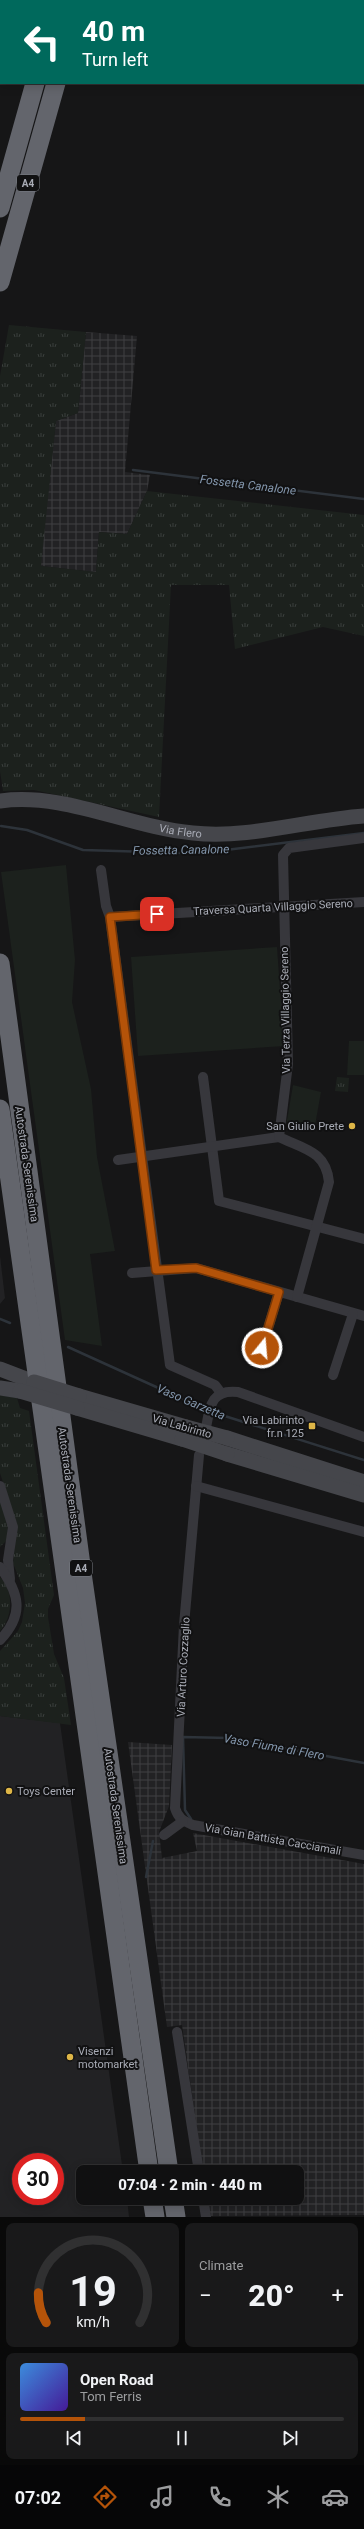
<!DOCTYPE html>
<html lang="en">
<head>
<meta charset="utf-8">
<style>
	body { margin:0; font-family:Roboto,sans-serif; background:#19191a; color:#f1f3f6; height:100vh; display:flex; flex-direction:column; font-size:15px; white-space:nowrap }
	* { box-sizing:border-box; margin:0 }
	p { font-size:13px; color:#9c9d9f }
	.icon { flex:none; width:22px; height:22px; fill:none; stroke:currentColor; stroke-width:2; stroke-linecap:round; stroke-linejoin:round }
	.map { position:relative; height:2217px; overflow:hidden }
	.sheet { display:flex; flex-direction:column; gap:6px; padding:6px; background:#090909; flex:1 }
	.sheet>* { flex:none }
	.top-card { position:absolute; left:0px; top:0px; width:364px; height:84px; box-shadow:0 2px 10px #0003,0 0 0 1px #303031; background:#00695c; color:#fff; overflow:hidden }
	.speed { position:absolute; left:12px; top:2153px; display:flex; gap:8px; font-size:20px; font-weight:700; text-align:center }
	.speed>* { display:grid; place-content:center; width:52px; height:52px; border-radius:50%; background:#101011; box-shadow:0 2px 10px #0003,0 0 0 1px #303031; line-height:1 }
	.speed .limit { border:6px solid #d22; background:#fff; color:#111 }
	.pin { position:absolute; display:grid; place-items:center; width:34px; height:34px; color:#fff; margin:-17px; border-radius:8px; box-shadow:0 2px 6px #0006 }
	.me { position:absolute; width:44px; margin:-22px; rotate:17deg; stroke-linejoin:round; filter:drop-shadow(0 0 3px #0008) }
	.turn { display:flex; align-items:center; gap:14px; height:84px; padding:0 16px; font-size:18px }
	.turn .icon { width:52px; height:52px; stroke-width:2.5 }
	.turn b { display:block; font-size:28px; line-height:34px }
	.big { font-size:30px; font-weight:800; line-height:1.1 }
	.sheet .tile { flex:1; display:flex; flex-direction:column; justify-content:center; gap:6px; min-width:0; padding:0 14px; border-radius:8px; background:#19191a }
	.sheet .dial { align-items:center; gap:0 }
	.dial svg { height:104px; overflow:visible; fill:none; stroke:#303031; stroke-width:7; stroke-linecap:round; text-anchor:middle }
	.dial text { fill:#f1f3f6; stroke:none }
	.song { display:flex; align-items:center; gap:12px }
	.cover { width:48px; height:48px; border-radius:6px; background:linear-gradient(135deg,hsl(210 70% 55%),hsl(260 70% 35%)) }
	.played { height:4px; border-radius:2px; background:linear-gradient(90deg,#b45309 20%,#303031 20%) }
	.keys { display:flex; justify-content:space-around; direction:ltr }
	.heat { display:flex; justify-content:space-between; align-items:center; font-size:22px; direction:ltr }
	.sheet .tiles { flex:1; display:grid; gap:6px; grid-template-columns:1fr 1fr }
	.tile:last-child { grid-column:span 2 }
	.trip { position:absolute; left:76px; top:2165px; width:228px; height:40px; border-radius:8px; background:#101011; box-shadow:0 2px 10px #0003,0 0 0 1px #303031; font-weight:800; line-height:40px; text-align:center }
	.dock { display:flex; height:64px; justify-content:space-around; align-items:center; background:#060607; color:#9c9d9f }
	.dock .icon { width:28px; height:28px }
	.dock .current { color:#b45309 }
	.dock b { font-size:18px; color:#f1f3f6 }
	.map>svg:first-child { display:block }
	.built { fill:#222224; fill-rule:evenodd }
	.industrial { fill:url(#industrial-grid) }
	.grass { fill:url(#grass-tufts) }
	.garden { fill:#1c211d }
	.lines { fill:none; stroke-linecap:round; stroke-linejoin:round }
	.stream { stroke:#2d333a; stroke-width:2.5 }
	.street { stroke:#37373c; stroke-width:10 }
	.secondary { stroke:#45464b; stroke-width:15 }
	.highway { stroke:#63656c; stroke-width:19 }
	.secondary-bridge { stroke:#45464b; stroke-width:15 }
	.route-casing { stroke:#753606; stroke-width:10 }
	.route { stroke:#b45309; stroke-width:7 }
	.poi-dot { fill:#deb647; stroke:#111112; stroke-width:1.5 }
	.labels { text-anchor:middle; stroke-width:4; stroke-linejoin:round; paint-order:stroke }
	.shield { fill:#111112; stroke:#7b7e85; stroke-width:1 }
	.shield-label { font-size:10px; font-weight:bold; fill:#a9acb6 }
	.street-label { font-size:11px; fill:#a9acb6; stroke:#111112 }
	.poi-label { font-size:11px; fill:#a9acb6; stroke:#111112; text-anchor:end }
	.water-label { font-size:12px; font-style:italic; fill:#8497ad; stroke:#111112 }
</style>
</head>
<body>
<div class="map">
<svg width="364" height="2217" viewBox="0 0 364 2217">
	<defs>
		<pattern id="industrial-grid" width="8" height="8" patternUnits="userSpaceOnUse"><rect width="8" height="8" fill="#222224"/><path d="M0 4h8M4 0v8" fill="none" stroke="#3f3f42"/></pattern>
		<pattern id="grass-tufts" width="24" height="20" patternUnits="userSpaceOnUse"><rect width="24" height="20" fill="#1c211d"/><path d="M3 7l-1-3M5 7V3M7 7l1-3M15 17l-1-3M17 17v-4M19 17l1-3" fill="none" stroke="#3a3f3c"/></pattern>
	</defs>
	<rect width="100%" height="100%" fill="#161617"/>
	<g class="built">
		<polygon points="0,1256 5,1298 0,1304"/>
		<path d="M0,1716L60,1723L123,2172H83V2198H127L129,2217H0ZM21,2162H55V2196H21Z"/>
	</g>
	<g class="industrial">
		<polygon points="86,332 137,336 125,472 150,475 147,491 127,534 99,532 96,572 40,566 56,421 78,413"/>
		<polygon points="128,1742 172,1745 169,1806 159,1832 162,1858 197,1851 193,1833 364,1864 364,2215 209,2216 207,2198 297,2198 297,2172 203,2172 182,2025 167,2027"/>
	</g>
	<g class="grass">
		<polygon points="9,325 86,332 78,413 56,421 41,566 96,572 99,532 127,534 147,491 364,515 364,636 323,627 235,649 229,585 171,585 159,817 34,790 3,791 0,771 0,376"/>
		<polygon points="337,1077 349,1078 348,1092 335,1091"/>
		<polygon points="0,1395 17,1398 20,1408 29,1411 54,1595 48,1609 48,1617 54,1654 64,1678 71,1725 0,1716 0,1651 18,1631 22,1622 25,1603 23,1588 13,1563 17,1524 0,1473"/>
		<polygon points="0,1499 8,1524 7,1540 0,1547"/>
		<path d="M0,1577C14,1591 13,1617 0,1631Z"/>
	</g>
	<g class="garden">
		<polygon points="66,865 75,960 72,1002 91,1089 97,1157 115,1251 90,1254 102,1346 65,1340 1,872"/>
		<polygon points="277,947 284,1046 138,1056 131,957"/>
		<polygon points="349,1041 364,1041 364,1075 347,1075"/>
		<polygon points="293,1085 321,1092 314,1131 286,1126"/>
	</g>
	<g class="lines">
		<g class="stream">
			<polyline points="133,470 364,499"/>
			<polyline points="1,826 27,830 83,850 183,853 226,850 364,833"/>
			<polyline points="0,1319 10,1323"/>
			<polyline points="68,1347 207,1410"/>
			<polyline points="212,1412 364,1460"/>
			<polyline points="191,1819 185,1810 183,1737 229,1738 364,1763"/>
			<polyline points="146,1877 153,1841"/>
		</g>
		<g class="street">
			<polyline points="101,870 106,906 110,917 170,1365 215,1385 221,1393"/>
			<polyline points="110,917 364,902"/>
			<polyline points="203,1077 219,1201 364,1239"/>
			<polyline points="118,1160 279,1137"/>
			<polyline points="132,1273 196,1268 364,1316"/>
			<path d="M297,1297L329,1182C326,1151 304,1149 279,1137L288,1064L283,855L289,848L364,838"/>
			<polyline points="262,1348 279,1292"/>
			<polyline points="333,1375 353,1314"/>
			<path d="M206,1428C210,1406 211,1389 238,1392L364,1437"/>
			<path d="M199,1455L184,1625L175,1808C178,1818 183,1821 193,1825L364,1855"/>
			<polyline points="0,1486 13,1527 8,1560 10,1579"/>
			<polyline points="196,1486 364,1532"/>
			<path d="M0,1567C19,1593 25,1614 0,1640"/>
			<polyline points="164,1835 183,1821"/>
			<polyline points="177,2032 199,2172"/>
			<polyline points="203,2198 206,2217"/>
		</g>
		<g class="secondary">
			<path id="s1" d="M0,801C65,792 128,827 193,833C250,839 307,820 364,816"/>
			<polyline points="0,1369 34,1382"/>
			<polyline points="0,1388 20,1391"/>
			<polyline points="79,1396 186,1427"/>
			<polyline points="77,1408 182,1439"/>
			<polyline points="227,1438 364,1482"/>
			<polyline points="227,1454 364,1495"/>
		</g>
		<g class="highway">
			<polyline points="59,1 59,0"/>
			<polyline points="79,1 79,0"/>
			<polyline points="0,208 35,83"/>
			<polyline points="0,282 56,83"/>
			<polyline points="0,963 83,1580 169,2172"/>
			<polyline points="0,1109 149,2172"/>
			<polyline points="152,2198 155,2217"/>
			<polyline points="173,2198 176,2217"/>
		</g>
		<g class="secondary-bridge">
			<polyline points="34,1382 79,1396"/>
			<polyline points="20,1391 77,1408"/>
			<polyline points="186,1427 227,1438"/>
			<polyline points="182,1439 227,1454"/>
		</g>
	</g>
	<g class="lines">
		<g class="route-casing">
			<polyline id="route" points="157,914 110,917 156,1270 196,1268 279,1292 262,1348"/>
		</g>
		<use href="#route" class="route"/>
	</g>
	<g class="poi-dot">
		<circle cx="352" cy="1126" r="4"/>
		<rect x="308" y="1422" width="8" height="8" rx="2"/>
		<circle cx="9" cy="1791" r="4"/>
		<circle cx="70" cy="2057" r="4"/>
	</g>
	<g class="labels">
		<g class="shield">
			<rect x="17" y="175" width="22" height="16" rx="3"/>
			<rect x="70" y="1560" width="22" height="16" rx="3"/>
		</g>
		<g class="shield-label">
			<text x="28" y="187">A4</text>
			<text x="81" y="1572">A4</text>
		</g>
		<g class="street-label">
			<text dy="4" stroke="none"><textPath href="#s1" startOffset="184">Via Flero</textPath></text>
			<text transform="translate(273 907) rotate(-3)" y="4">Traversa Quarta Villaggio Sereno</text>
			<text transform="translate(285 1010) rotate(-91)" y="4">Via Terza Villaggio Sereno</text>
			<text transform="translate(27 1164) rotate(82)" y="4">Autostrada Serenissima</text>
			<text transform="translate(182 1426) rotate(16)" y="4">Via Labirinto</text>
			<text transform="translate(70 1485) rotate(82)" y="4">Autostrada Serenissima</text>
			<text transform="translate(183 1667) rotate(-87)" y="4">Via Arturo Cozzaglio</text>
			<text transform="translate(116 1806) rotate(82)" y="4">Autostrada Serenissima</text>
			<text transform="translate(273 1839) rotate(10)" y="4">Via Gian Battista Cacciamali</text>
		</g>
		<g class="poi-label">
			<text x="344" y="1130">San Giulio Prete</text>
			<text x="304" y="1424">Via Labirinto<tspan x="304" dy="13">fr.n 125</tspan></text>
			<text x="17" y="1795" text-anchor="start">Toys Center</text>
			<text x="78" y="2055" text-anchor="start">Visenzi<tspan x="78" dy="13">motomarket</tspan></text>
		</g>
		<g class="water-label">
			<text transform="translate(248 485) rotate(7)" y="4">Fossetta Canalone</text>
			<text transform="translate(181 850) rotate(-1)" y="4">Fossetta Canalone</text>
			<text transform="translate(191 1402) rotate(23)" y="4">Vaso Garzetta</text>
			<text transform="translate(274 1747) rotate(10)" y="4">Vaso Fiume di Flero</text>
		</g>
	</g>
</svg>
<div class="speed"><div class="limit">30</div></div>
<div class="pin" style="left:157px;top:914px;background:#d93025"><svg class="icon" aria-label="arrive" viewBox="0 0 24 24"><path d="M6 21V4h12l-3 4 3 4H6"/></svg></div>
<svg class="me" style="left:262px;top:1348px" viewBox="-20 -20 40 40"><circle r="17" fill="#b45309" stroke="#fff" stroke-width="3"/><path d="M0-11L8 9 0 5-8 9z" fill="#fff"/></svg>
<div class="trip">07:04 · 2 min · 440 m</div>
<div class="top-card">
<div class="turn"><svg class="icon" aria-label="left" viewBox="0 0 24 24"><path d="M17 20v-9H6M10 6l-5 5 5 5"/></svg><div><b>40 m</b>Turn left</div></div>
</div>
</div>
<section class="sheet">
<div class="tiles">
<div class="tile dial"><svg viewBox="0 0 100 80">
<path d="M14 69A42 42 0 1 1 86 69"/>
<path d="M14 69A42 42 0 0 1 8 46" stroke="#b45309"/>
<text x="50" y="56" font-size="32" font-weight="700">19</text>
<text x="50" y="72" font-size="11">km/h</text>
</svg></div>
<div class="tile"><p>Climate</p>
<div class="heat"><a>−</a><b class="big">20°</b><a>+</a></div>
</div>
<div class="tile">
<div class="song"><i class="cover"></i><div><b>Open Road</b><p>Tom Ferris</p></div></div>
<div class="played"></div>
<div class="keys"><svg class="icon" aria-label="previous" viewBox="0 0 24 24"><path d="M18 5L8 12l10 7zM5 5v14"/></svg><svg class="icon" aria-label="pause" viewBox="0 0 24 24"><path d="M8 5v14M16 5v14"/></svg><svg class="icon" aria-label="next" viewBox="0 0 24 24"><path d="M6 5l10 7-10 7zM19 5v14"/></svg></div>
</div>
</div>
</section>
<nav class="dock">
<b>07:02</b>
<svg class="icon current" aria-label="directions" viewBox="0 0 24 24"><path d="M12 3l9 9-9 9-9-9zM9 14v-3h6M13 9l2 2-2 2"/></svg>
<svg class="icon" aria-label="music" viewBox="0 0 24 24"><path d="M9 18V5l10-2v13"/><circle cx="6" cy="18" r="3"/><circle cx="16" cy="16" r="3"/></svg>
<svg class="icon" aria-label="phone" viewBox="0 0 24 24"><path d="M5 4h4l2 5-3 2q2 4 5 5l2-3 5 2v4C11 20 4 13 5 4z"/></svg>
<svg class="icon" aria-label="climate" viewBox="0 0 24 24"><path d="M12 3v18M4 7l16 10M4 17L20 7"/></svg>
<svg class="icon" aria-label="car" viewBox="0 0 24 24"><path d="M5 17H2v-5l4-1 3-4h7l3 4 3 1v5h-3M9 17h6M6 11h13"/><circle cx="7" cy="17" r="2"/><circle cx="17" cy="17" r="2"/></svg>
</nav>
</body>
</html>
